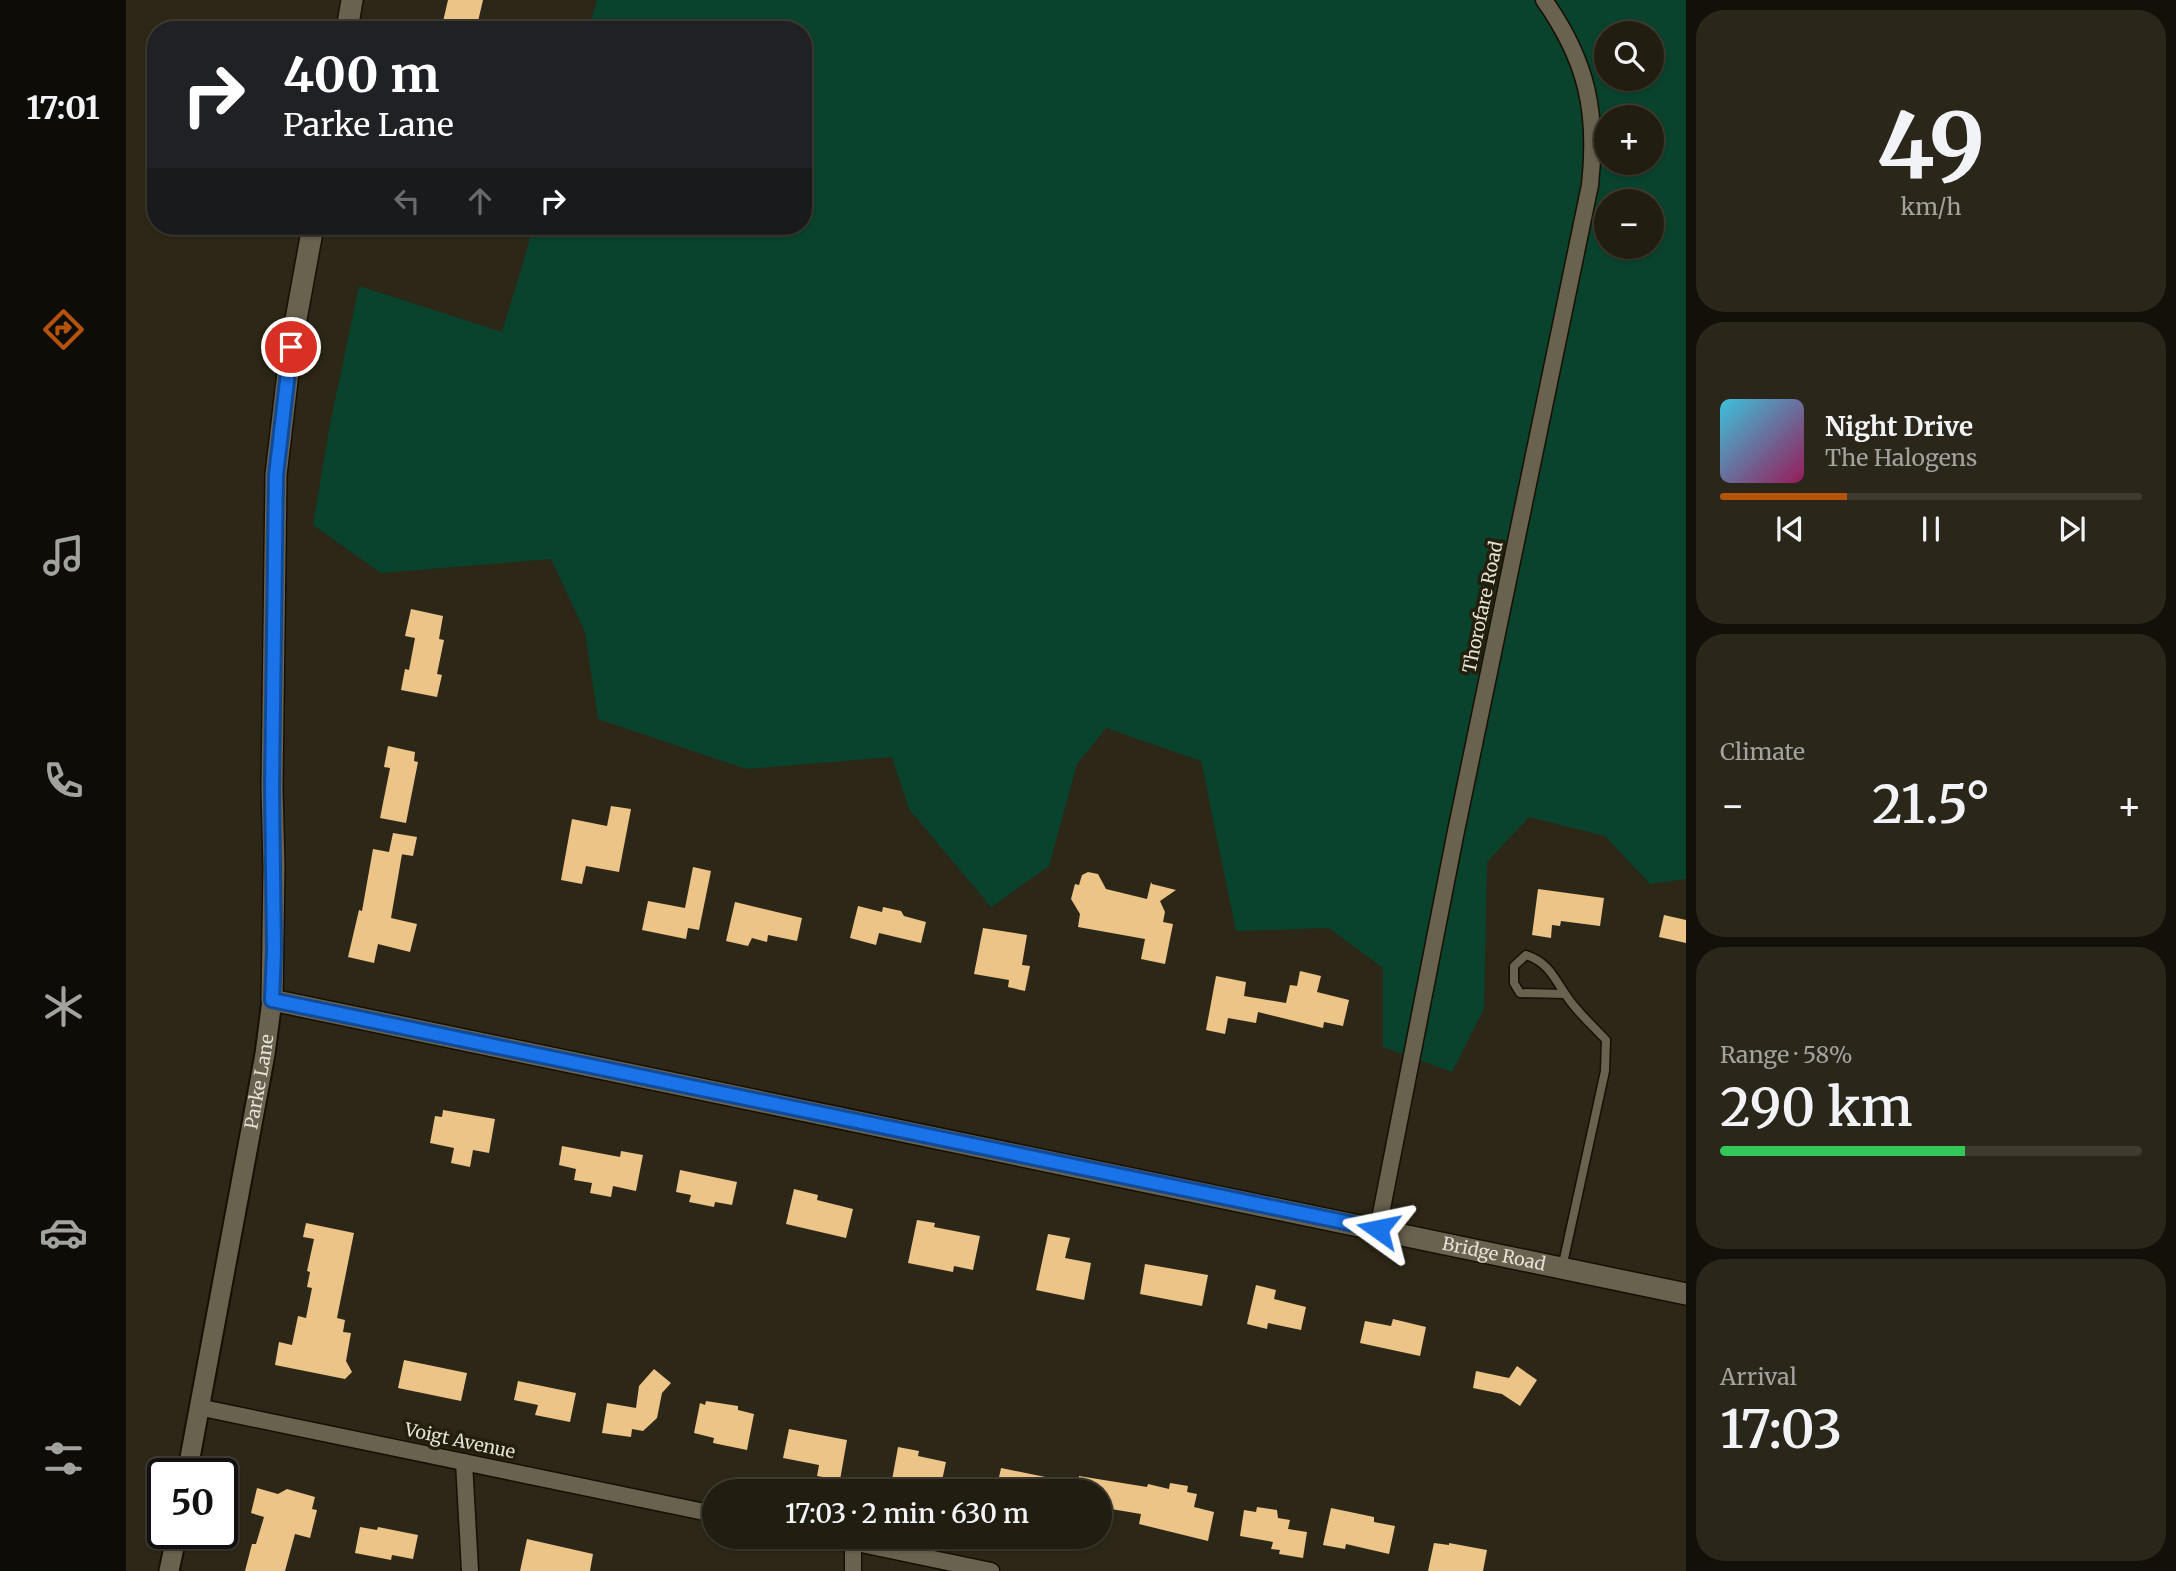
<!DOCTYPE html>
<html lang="en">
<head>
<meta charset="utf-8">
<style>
	body { margin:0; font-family:Merriweather,serif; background:#2a261a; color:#f1f3f6; height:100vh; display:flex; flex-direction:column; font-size:26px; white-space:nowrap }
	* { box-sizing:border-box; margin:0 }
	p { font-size:23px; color:#a2a29f }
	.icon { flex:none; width:38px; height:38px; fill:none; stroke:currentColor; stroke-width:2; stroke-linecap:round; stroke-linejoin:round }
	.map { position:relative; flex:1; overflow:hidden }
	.side { display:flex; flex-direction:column; gap:10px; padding:10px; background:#131009; width:490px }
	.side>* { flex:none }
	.guide { position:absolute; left:21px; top:21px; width:665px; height:214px; border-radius:28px; box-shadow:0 2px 5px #0004,0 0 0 2px #3f3b31; background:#202124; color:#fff; overflow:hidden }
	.buttons { position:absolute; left:1468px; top:21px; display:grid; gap:14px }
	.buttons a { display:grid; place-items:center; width:70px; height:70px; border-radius:50%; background:#221d11; box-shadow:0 2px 5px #0004,0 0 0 2px #3f3b31; font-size:35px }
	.speed { position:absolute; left:21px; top:1458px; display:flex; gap:14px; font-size:35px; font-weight:700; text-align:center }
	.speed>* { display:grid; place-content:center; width:91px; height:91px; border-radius:50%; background:#221d11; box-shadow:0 2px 5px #0004,0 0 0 2px #3f3b31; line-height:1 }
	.speed .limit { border:4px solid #111; border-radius:10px; background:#fff; color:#111 }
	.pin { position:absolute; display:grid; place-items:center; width:60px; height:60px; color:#fff; margin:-30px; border:4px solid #fff; border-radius:50%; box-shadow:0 2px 7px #0007 }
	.me { position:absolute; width:77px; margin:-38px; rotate:282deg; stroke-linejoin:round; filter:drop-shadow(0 0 5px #0008) }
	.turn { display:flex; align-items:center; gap:24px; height:147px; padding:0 21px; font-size:32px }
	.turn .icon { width:91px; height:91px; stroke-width:2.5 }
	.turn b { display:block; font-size:49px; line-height:60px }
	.lanes { display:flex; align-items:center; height:66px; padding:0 21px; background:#0003; justify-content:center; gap:35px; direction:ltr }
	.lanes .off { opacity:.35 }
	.big { font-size:52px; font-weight:600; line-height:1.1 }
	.side .tile { flex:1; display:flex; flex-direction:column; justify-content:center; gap:10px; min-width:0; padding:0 24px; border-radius:28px; background:#2a261a }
	.side .dial { align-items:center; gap:0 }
	.dial b { font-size:91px; line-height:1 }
	.song { display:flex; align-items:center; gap:21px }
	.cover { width:84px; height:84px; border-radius:10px; background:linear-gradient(135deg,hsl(190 70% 55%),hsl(330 70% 35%)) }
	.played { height:7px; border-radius:4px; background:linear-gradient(90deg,#b45309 30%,#3f3b31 30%) }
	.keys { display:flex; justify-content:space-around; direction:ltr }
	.heat { display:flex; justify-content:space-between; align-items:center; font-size:38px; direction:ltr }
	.charge { height:10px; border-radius:5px; background:linear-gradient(90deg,#34c759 58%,#3f3b31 0) }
	.trip { position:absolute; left:576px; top:1479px; width:410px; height:70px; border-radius:35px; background:#221d11; box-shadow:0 2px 5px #0004,0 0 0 2px #3f3b31; font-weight:600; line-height:70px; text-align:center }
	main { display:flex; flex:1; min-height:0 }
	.tabs { display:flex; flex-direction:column; width:126px; justify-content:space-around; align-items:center; background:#0e0c07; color:#a2a29f }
	.tabs .icon { width:49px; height:49px }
	.tabs .current { color:#b45309 }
	.tabs b { font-size:32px; color:#f1f3f6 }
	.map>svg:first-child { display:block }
	.green { fill:#09422d; fill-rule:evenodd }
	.building { fill:#edc487 }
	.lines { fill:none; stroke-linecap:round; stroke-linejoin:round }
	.service-casing { stroke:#161003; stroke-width:11 }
	.minor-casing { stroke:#161003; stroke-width:19 }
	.tertiary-casing { stroke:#161003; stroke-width:23 }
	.secondary-casing { stroke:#161003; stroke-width:24 }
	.service { stroke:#69624f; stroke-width:8 }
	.minor { stroke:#69624f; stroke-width:16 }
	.tertiary { stroke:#69624f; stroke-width:19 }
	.secondary { stroke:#69624f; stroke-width:21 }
	.route-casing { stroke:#114b97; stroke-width:18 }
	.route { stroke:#1a73e8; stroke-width:12 }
	.labels { text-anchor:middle; stroke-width:7; stroke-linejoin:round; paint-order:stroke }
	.street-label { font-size:18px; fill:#e5e1d6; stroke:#241e0d }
</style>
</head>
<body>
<main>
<nav class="tabs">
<b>17:01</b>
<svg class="icon current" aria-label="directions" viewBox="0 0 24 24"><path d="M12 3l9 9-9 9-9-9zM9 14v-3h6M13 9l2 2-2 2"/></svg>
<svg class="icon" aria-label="music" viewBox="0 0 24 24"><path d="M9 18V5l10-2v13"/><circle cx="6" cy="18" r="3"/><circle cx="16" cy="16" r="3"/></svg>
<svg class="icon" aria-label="phone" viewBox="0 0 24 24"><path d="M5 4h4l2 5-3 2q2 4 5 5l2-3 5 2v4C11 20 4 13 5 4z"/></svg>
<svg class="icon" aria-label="climate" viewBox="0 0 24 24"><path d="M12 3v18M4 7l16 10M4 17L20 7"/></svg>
<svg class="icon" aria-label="car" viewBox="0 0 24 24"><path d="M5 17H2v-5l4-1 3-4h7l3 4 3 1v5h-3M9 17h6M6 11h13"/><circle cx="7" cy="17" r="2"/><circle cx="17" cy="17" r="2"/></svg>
<svg class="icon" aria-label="filters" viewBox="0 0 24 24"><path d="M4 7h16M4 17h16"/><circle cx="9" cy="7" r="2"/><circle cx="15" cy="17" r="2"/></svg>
</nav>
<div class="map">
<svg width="1560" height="1571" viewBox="0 0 1560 1571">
	<rect width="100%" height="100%" fill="#2d2717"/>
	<path class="green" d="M471,0H1560V879L1524,884L1479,836L1403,817L1361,862L1358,1009L1326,1072L1257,1047V968L1203,928L1110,931L1075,761L980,728L951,764L923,866L865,907L783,809L766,757L620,769L472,719L459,632L425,559L255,573L187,525L204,424L233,286L376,332L408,226H677V30H462ZM1480,33H1526V79H1480ZM1480,117H1526V163H1480ZM1480,201H1526V247H1480Z"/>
	<g class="building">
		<polygon points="322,0 357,0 350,30 315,30"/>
		<polygon points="285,609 317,616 313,639 318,640 311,674 316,675 311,697 275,690 279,669 283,670 289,638 279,636"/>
		<polygon points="262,746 289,752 288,761 292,762 280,823 254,818 264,768 258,767"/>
		<polygon points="485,806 505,809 493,872 460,866 456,884 435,880 446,819 481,826"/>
		<polygon points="267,833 291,837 287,856 268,853 276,854 265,918 291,924 284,952 252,944 248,963 222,957 233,910 236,911 247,849 263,852"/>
		<polygon points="567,867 585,871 573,930 562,928 560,939 516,930 522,901 559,908"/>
		<polygon points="962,872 972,874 980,889 1021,899 1025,882 1026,884 1050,890 1034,901 1039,912 1037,922 1047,924 1039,964 1015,959 1019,939 952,927 954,914 945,899 949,884 953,885 956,875"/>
		<polygon points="1412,889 1478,898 1474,926 1435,921 1434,926 1426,925 1425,938 1406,935"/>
		<polygon points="609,902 676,918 671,941 642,935 641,942 626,938 622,946 600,941"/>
		<polygon points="732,906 756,912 757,907 775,911 778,916 800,922 795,943 753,933 750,945 724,938"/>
		<polygon points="1538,915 1560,920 1560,943 1533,937"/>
		<polygon points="857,928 901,935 896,965 904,966 899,991 882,987 883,980 848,974"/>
		<polygon points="1174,971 1195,976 1191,992 1223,1000 1217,1026 1198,1022 1197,1028 1132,1012 1130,1023 1102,1018 1099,1034 1080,1030 1090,976 1120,982 1118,996 1160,1003 1164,985 1171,986"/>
		<polygon points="317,1110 369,1119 363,1153 347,1150 344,1167 325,1163 328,1148 304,1143 309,1116 316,1117"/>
		<polygon points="436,1146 494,1157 495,1151 517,1155 510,1191 487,1186 485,1197 464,1193 466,1183 448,1180 450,1169 433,1165"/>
		<polygon points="554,1170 611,1182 606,1205 589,1202 588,1207 563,1202 565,1195 550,1192"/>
		<polygon points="668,1189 692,1195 691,1200 727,1209 720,1238 660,1224"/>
		<polygon points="791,1220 809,1223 808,1227 854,1236 847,1270 828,1266 827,1272 782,1263"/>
		<polygon points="180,1223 228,1233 211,1318 219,1320 217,1332 225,1333 220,1361 226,1372 219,1379 149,1365 153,1342 166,1345 172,1316 180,1318 186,1288 181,1287 184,1272 181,1271 188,1239 177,1237"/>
		<polygon points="922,1234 944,1238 939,1258 965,1263 958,1300 910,1290"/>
		<polygon points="1019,1264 1082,1275 1076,1306 1014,1294"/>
		<polygon points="1130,1285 1150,1290 1148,1299 1180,1307 1175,1330 1142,1323 1141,1329 1121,1324"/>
		<polygon points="1267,1319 1300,1327 1294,1356 1234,1343 1239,1321 1265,1326"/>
		<polygon points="278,1360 341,1373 335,1401 272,1388"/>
		<polygon points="1391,1366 1411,1380 1394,1406 1376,1394 1347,1388 1350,1371 1383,1378"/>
		<polygon points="528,1369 545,1383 536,1393 531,1418 517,1431 506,1429 505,1437 476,1433 481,1403 510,1408 513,1386"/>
		<polygon points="392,1381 450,1393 444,1422 409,1415 412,1405 388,1400"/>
		<polygon points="580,1401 612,1406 612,1410 628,1414 621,1450 587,1443 588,1438 568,1433 574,1403 579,1405"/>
		<polygon points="663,1429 721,1440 714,1480 691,1476 693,1465 657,1458"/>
		<polygon points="772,1447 793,1451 792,1456 820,1462 814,1490 787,1485 786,1491 764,1491"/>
		<polygon points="875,1468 924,1478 921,1491 870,1491"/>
		<polygon points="953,1476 1021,1487 1022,1484 1043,1489 1044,1483 1062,1486 1061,1492 1071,1494 1068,1507 1088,1512 1082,1541 1013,1524 1015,1514 973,1507 973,1491 951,1491"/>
		<polygon points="131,1488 152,1494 161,1489 189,1497 186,1509 191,1510 184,1538 169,1534 159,1571 119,1571 126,1544 130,1544 138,1517 125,1513"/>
		<polygon points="1131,1507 1151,1510 1152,1518 1164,1520 1162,1529 1181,1532 1177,1558 1153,1554 1154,1550 1145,1549 1147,1542 1114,1536 1118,1510 1130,1512"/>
		<polygon points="1205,1508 1248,1517 1248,1522 1269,1526 1263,1554 1220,1544 1219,1549 1197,1545"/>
		<polygon points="234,1527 251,1530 252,1527 292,1535 287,1559 266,1555 265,1560 229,1553"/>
		<polygon points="401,1539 467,1554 464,1571 394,1571"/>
		<polygon points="1308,1543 1323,1545 1323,1543 1361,1550 1357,1571 1302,1571"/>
	</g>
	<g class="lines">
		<g class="service-casing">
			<path id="service" d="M1436,1268L1479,1071L1480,1040C1468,1027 1452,1013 1442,998C1428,979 1424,963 1400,955L1388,966V983L1394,993L1439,994"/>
		</g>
		<g class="minor-casing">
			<g id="minor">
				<path d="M1252,1229L1329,836L1464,185C1472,112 1461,61 1418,0"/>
				<polyline points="72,1407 588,1514"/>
				<polyline points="338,1462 344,1571"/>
				<polyline points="697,1536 865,1571"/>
				<polyline points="727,1571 727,1543"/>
			</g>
		</g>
		<g class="tertiary-casing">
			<g id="tertiary">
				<path id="s1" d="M61,1474L139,1054L146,1000"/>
				<polyline points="43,1571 51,1533"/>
			</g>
		</g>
		<g class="secondary-casing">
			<g id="secondary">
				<polyline points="221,30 226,0"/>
				<path id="s2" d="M187,226L165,347L150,475L146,787L148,867L146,1000L1560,1294"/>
			</g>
		</g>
		<use href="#service" class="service"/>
		<use href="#minor" class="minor"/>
		<use href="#tertiary" class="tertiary"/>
		<use href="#secondary" class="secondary"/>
	</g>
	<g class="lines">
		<g class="route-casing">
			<polyline id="route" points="165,347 150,475 146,787 148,951 146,1000 1252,1229"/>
		</g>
		<use href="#route" class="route"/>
	</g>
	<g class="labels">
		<g class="street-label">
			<text transform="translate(1357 607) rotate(-78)" y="6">Thorofare Road</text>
			<text dy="6" stroke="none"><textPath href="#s1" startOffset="399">Parke Lane</textPath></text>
			<text dy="6" stroke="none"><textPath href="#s2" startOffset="2025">Bridge Road</textPath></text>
			<text transform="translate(334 1441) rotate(12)" y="6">Voigt Avenue</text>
		</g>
	</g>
</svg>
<div class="buttons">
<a><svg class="icon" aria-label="search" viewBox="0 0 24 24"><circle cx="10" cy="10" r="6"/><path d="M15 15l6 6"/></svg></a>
<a>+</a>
<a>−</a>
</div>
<div class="speed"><div class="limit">50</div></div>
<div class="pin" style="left:165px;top:347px;background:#d93025"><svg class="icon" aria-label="arrive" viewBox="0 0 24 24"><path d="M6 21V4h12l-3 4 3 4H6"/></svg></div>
<svg class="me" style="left:1252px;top:1229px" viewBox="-20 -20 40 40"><path d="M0-17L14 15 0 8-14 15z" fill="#1a73e8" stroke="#fff" stroke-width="4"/></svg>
<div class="trip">17:03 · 2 min · 630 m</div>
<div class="guide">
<div class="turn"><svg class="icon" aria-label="right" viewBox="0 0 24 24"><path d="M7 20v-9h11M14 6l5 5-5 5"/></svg><div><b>400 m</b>Parke Lane</div></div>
<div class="lanes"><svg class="icon off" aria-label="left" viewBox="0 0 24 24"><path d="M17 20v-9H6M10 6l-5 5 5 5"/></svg><svg class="icon off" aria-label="ahead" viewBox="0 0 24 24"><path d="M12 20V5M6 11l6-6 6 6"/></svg><svg class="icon" aria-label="right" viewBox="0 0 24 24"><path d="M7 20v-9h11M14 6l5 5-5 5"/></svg></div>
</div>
</div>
<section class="side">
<div class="tile dial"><b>49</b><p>km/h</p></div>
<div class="tile">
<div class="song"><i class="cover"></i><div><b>Night Drive</b><p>The Halogens</p></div></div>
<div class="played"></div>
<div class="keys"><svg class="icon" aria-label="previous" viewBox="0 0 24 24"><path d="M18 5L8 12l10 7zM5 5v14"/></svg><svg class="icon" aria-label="pause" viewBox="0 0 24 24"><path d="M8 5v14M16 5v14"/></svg><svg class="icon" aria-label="next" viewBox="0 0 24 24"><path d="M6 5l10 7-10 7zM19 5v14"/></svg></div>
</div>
<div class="tile"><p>Climate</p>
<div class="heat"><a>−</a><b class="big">21.5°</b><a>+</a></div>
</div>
<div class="tile"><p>Range · 58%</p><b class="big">290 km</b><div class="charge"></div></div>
<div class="tile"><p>Arrival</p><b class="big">17:03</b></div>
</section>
</main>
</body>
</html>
